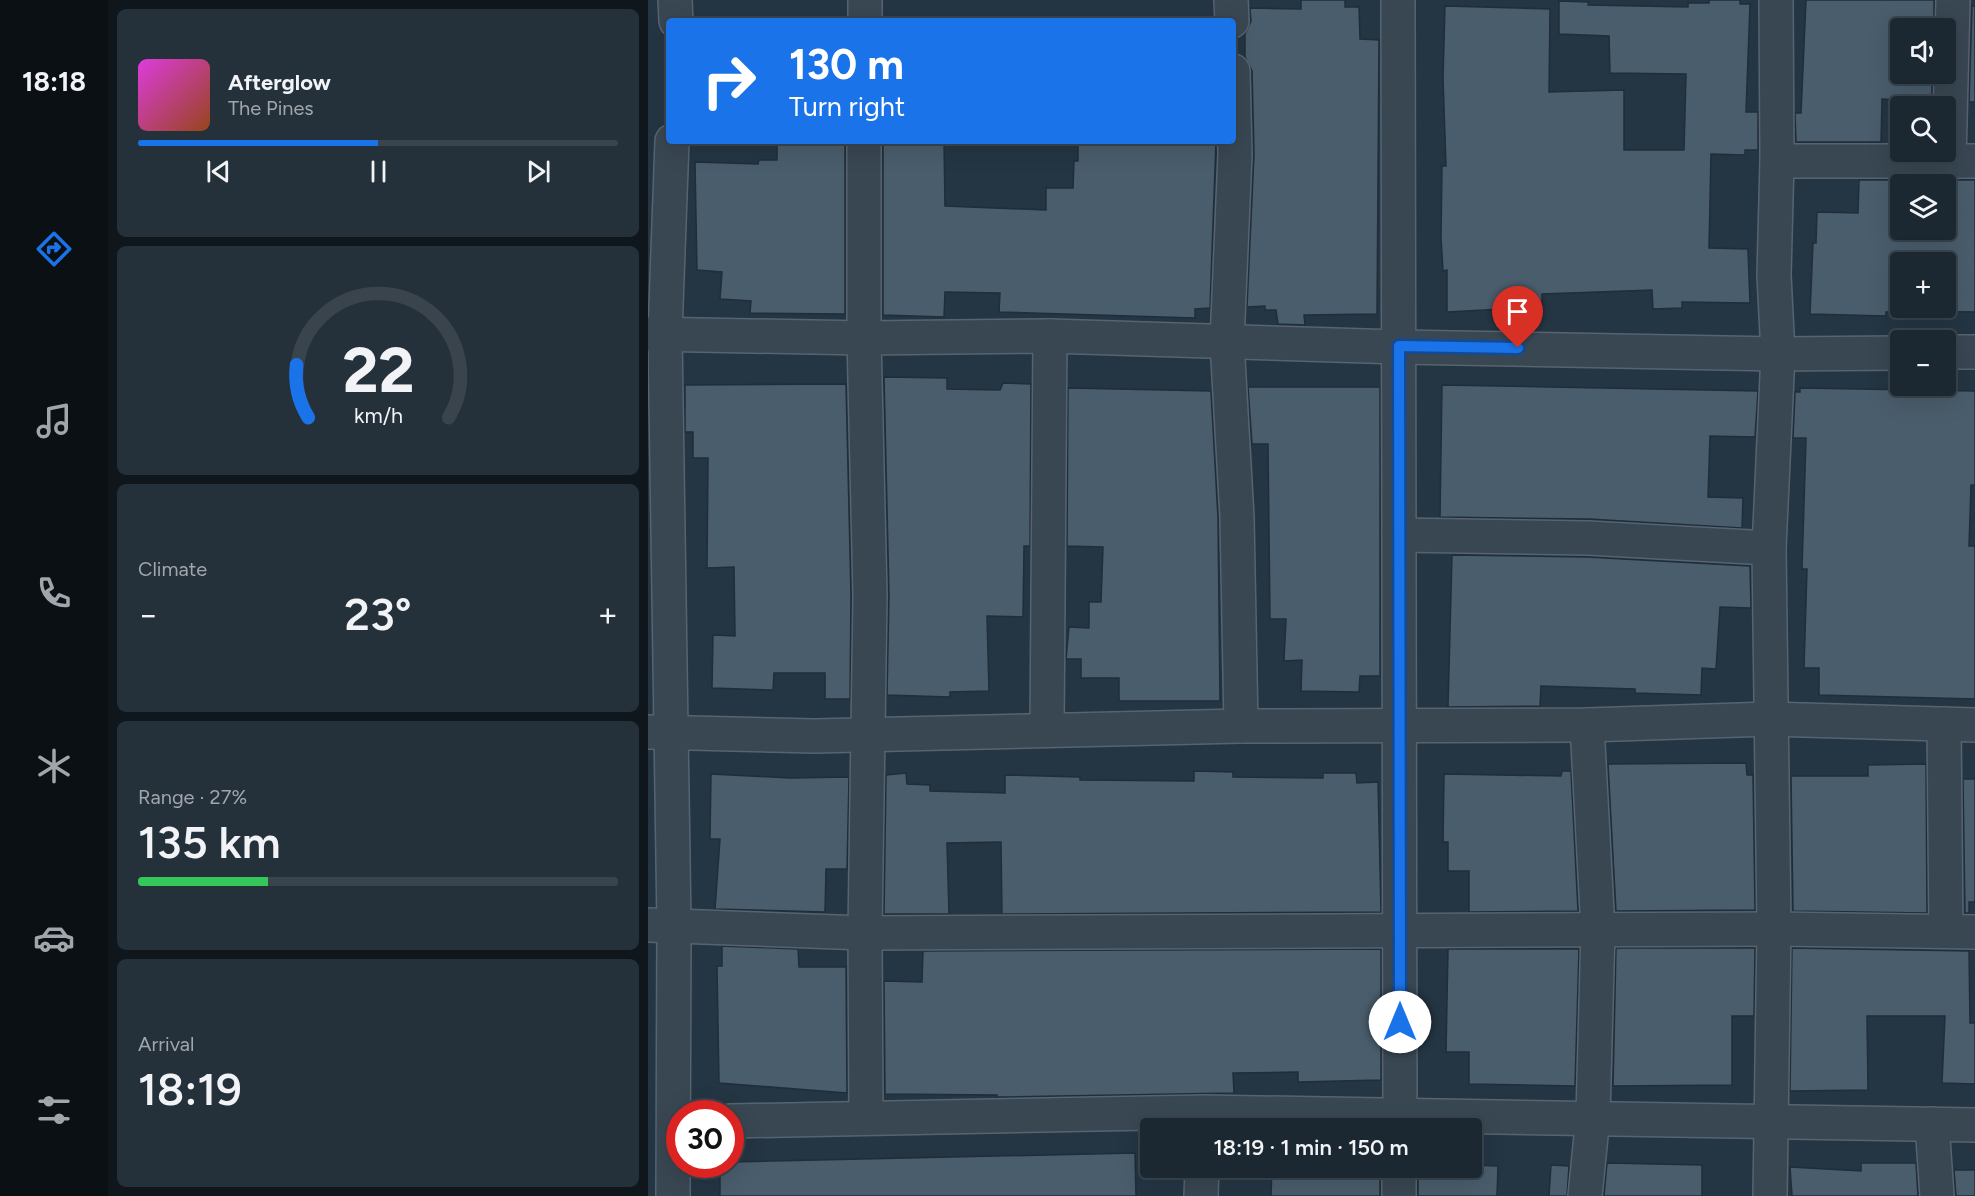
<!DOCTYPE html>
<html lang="en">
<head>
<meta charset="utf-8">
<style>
	body { margin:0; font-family:Figtree,sans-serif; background:#24303a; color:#f1f3f6; height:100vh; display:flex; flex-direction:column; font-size:22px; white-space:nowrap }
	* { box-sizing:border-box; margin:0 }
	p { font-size:20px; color:#a0a6ac }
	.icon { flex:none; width:33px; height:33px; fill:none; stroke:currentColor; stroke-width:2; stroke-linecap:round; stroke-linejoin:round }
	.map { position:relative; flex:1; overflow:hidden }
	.side { display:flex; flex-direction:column; gap:9px; padding:9px; background:#0f161c; width:540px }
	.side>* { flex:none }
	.hud { position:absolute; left:18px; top:18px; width:570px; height:126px; border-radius:6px; box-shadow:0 6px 24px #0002,0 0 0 2px #39444d; background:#1a73e8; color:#fff; overflow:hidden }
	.controls { position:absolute; left:1242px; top:18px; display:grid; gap:12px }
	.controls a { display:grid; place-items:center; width:66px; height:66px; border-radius:6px; background:#1b2832; box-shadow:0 6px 24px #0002,0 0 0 2px #39444d; font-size:30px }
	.speed { position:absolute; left:18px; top:1100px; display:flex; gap:12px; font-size:30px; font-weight:700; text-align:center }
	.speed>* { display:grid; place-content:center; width:78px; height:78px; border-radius:50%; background:#1b2832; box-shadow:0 6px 24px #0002,0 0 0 2px #39444d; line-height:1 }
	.speed .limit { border:9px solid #d22; background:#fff; color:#111 }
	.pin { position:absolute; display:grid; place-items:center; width:51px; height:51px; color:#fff; margin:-62px -26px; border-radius:50% 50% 50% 0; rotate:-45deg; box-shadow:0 0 6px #0007 }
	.pin .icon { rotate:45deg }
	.me { position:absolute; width:66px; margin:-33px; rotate:0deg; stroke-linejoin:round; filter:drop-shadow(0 0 4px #0008) }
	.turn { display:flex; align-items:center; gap:21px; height:126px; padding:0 24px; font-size:27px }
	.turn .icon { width:78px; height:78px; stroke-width:2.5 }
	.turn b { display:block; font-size:42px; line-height:51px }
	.big { font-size:45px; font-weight:600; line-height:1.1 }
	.side .tile { flex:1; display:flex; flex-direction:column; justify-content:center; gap:9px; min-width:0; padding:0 21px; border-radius:9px; background:#24303a }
	.side .dial { align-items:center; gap:0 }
	.dial svg { height:156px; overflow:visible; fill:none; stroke:#39444d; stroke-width:7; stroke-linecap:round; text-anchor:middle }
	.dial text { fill:#f1f3f6; stroke:none }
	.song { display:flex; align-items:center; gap:18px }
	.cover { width:72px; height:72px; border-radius:9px; background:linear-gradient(135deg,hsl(300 70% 55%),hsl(20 70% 35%)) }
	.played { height:6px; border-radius:3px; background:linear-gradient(90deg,#1a73e8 50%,#39444d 50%) }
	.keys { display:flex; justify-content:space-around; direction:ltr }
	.heat { display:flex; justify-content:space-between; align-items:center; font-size:33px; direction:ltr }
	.charge { height:9px; border-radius:4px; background:linear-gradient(90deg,#34c759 27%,#39444d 0) }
	.trip { position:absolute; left:492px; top:1118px; width:342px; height:60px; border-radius:6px; background:#1b2832; box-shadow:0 6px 24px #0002,0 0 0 2px #39444d; font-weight:600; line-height:60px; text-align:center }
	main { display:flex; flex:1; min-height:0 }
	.tab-bar { display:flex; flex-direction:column; width:108px; justify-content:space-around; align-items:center; background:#0b1014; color:#a0a6ac }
	.tab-bar .icon { width:42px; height:42px }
	.tab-bar .on { color:#1a73e8 }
	.tab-bar b { font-size:27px; color:#f1f3f6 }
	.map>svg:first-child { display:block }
	.building { fill:#4a5d6c; stroke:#1f2e3a; stroke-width:1.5; fill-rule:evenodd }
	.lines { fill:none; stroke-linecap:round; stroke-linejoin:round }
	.street-casing { stroke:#576470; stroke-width:36 }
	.street { stroke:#394753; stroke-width:33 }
	.route-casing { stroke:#114b97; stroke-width:15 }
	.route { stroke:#1a73e8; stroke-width:10 }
</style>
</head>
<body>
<main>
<nav class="tab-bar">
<b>18:18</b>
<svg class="icon on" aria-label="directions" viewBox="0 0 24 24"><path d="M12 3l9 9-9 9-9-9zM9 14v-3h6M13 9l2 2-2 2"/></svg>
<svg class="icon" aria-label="music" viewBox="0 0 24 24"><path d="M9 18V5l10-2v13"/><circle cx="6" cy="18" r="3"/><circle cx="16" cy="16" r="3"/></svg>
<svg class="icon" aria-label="phone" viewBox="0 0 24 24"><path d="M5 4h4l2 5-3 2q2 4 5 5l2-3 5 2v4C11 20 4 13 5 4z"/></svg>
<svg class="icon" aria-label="climate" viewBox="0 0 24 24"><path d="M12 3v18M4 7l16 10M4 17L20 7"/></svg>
<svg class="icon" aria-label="car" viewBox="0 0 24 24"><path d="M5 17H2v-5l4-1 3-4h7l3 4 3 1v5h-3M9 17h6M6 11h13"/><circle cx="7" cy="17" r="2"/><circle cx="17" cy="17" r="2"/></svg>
<svg class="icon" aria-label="filters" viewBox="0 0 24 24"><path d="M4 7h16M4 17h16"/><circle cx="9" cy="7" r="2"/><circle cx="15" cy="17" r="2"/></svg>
</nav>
<section class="side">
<div class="tile">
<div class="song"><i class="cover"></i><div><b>Afterglow</b><p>The Pines</p></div></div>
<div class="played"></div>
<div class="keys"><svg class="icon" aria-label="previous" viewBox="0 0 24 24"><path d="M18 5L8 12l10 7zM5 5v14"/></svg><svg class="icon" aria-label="pause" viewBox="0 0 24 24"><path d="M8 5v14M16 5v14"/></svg><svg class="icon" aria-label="next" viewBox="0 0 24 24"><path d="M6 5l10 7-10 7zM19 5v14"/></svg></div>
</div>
<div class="tile dial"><svg viewBox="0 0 100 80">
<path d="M14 69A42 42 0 1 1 86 69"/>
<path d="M14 69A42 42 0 0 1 8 42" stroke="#1a73e8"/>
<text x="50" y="56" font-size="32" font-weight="700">22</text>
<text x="50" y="72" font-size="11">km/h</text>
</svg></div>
<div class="tile"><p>Climate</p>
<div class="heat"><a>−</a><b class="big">23°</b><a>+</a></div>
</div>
<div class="tile"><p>Range · 27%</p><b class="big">135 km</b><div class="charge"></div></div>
<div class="tile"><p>Arrival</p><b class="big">18:19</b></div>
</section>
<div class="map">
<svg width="1327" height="1196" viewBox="0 0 1327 1196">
	<rect width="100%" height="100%" fill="#243543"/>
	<g class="building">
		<polygon points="653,0 697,0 697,7 711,7 712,39 731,40 729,314 656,315 657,325 630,324 628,310 617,310 617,306 599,307 606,154 604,71 597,57 597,34 603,21 602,8 653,9"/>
		<polygon points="1061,0 1092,0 1092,4 1102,4 1098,112 1110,112 1110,150 1097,150 1097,155 1063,154 1061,248 1100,249 1102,303 1034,302 1034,308 1005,309 1004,290 894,294 894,307 799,312 799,270 795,271 793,237 794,166 798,166 795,78 797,6 902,9 901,92 976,90 976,150 1036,150 1038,74 962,73 961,36 911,34 911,1 941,2 940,5 1040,7 1040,3 1061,3"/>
		<polygon points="1158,0 1286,0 1286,28 1252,28 1252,74 1284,74 1284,101 1234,99 1233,142 1148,142 1147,113 1153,113"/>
		<polygon points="1324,6 1327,6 1327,102 1321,102"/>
		<polygon points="129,141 197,141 197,314 102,313 103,301 72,299 74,272 49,270 47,162 110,164 111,160 129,160"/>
		<polygon points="235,141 296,141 297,206 398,210 398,188 425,188 426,161 430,161 430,141 568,141 562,308 547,309 547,318 351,312 352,293 297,292 296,317 235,315"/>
		<path d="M1211,180H1327V312L1264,311L1238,312V316L1162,314L1165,243H1168L1169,212L1210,213ZM1252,184H1298V230H1252ZM1252,262H1298V308H1252Z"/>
		<polygon points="236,377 299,378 299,389 352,390 355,383 383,384 382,546 376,546 375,617 339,616 341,691 302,692 302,697 239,695 241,595"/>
		<polygon points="198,384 203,595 202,699 177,699 177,673 126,673 125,690 64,688 65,635 87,636 86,567 59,568 60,458 45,458 45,432 37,432 37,385"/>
		<polygon points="794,385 1110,391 1107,437 1062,436 1060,497 1095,498 1094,528 941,519 792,517"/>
		<polygon points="600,387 732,387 732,676 712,676 711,692 653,691 654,660 636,661 638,619 622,619 620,444 604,444"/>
		<polygon points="420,388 563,391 570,518 572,701 471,701 471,678 433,678 433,659 418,659 421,627 441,628 441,602 453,602 455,547 419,546"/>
		<polygon points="1152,388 1327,391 1327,485 1323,485 1321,546 1327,546 1327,699 1171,695 1171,668 1156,668 1159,569 1154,569 1158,438 1145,438 1147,392 1152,392"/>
		<polygon points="804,555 939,557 1102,566 1103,608 1072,607 1068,669 1054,668 1053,695 987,693 987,689 893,686 892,706 800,707"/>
		<polygon points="1098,763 1099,775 1105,775 1107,910 968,911 960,764"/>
		<polygon points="1278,764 1279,913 1145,911 1143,776 1220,776 1220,765"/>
		<polygon points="546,771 585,772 585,777 675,778 675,773 708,773 709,783 730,782 733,912 354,914 353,842 299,843 301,914 236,914 238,775 258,773 259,784 282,785 282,791 357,793 357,775 432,777 432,780 546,781"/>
		<polygon points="914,771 923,771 930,911 821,912 821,871 800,871 800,842 795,842 796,774 913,776"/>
		<polygon points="63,774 142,778 201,777 199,869 178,869 177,912 67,909 72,839 62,839"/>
		<polygon points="1315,779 1327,779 1327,902 1321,902 1321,913 1317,913"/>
		<polygon points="74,946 150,949 151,967 198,967 199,1093 71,1083 69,966 74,966"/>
		<polygon points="968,948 1107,948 1106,1016 1084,1016 1084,1085 965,1086"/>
		<polygon points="1144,948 1321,951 1322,1023 1327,1023 1327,1084 1294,1083 1297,1016 1219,1016 1220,1090 1142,1091"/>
		<polygon points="733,949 733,1080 650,1082 650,1072 585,1073 586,1093 349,1097 349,1095 237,1094 236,981 274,982 275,951"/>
		<polygon points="800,949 931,949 927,1086 821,1084 821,1052 798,1052"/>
		<polygon points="487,1153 488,1196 72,1196 72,1164 82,1162"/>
		<polygon points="959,1163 1054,1165 1054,1196 956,1196"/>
		<polygon points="1213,1163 1268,1163 1270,1196 1144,1196 1142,1167 1213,1171"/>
		<polygon points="824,1165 850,1166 849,1196 770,1196 770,1167"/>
		<polygon points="903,1165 921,1166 919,1196 901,1196"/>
		<polygon points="624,1167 732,1167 732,1196 623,1196"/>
		<polygon points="1306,1170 1327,1170 1327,1196 1308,1196"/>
	</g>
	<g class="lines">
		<g class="street-casing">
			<g id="street">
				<polyline points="27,0 28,21"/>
				<polyline points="583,0 584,21"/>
				<polyline points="750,0 752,1128"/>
				<polyline points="217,21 217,0"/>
				<polyline points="585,71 587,154 579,342 589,517 593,726"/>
				<polyline points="24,141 17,334 26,925 25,1196"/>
				<polyline points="216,141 216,338 222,595 217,933 218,1118"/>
				<polyline points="1129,161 1327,161"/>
				<polyline points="1301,161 1305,0"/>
				<polyline points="0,334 216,338 402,336 751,347 1130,354 1252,353"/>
				<polyline points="1298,352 1327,352"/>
				<polyline points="751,535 940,538 1121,548"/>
				<polyline points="1296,724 1298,931"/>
				<polyline points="399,730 402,336"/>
				<polyline points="0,732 166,736 593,726 939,725 1122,719 1327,725"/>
				<polyline points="0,925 217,933 1126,929 1327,932"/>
				<polyline points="82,1121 556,1112 1327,1125"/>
				<polyline points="1284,1124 1289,1196"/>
				<polyline points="553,1196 554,1167"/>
				<polyline points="751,1196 751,1167"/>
				<polyline points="937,1196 945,1116 950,930 939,725"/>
				<polyline points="1122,1196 1126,929 1121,548 1130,354 1126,275 1129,161 1128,0"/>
			</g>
		</g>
		<use href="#street" class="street"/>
	</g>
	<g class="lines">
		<g class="route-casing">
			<polyline id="route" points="752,1022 751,346 870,348"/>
		</g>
		<use href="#route" class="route"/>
	</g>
</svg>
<div class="controls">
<a><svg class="icon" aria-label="sound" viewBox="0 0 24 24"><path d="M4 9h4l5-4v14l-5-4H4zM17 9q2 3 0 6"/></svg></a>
<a><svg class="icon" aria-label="search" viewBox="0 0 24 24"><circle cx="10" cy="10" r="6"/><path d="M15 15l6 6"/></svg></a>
<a><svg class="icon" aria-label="layers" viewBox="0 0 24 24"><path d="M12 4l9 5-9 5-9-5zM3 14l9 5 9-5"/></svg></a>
<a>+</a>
<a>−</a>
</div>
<div class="speed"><div class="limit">30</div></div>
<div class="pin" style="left:870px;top:348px;background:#d93025"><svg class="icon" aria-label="arrive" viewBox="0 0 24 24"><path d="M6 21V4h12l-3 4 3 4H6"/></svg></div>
<svg class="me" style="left:752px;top:1022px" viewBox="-20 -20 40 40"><circle r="19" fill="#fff"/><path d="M0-13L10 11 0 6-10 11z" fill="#1a73e8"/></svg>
<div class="trip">18:19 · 1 min · 150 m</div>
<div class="hud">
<div class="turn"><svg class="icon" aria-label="right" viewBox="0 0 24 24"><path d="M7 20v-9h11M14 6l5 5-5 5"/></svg><div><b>130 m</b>Turn right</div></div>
</div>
</div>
</main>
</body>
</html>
